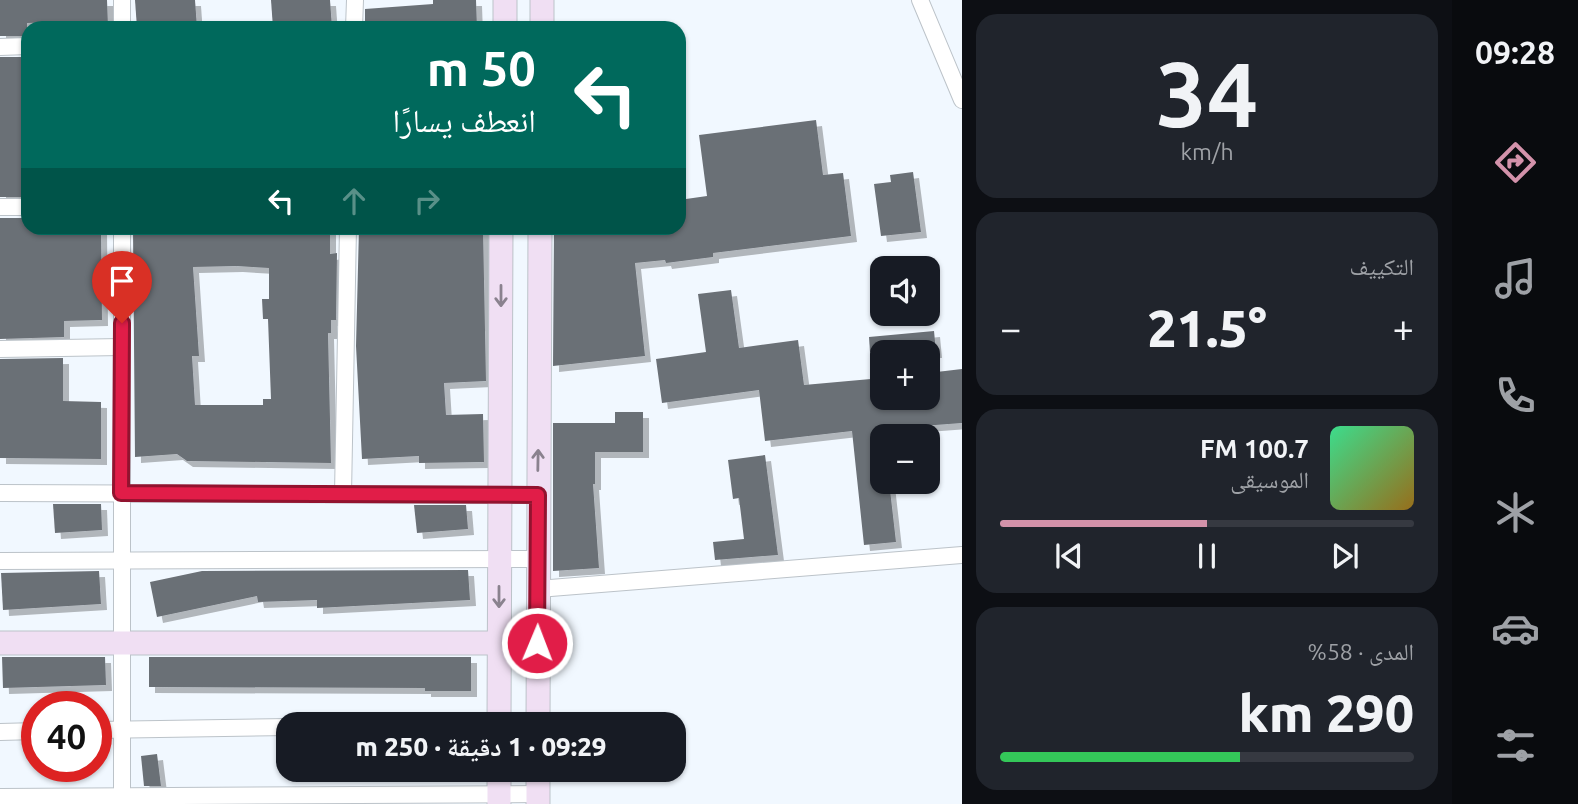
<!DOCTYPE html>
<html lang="ar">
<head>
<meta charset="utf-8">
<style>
	body { margin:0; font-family:Ubuntu,"Noto Naskh Arabic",sans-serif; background:#20242c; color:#f1f3f6; direction:rtl; height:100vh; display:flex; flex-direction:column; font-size:26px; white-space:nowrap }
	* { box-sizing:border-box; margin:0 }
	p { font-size:23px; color:#9ea1a6 }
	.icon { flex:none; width:38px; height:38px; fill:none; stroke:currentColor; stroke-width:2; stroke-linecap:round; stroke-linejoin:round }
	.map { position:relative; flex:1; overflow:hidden; direction:ltr }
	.panel { display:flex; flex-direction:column; gap:14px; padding:14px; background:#0d0f14; width:490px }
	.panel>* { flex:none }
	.banner { position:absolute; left:21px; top:21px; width:665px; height:214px; border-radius:21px; box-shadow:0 2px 5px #0004; direction:rtl; background:#00695c; color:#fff; overflow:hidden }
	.fabs { position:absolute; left:870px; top:256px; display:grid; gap:14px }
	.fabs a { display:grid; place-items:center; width:70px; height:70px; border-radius:14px; background:#171b24; box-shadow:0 2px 5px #0004; font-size:35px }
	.speed { position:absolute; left:21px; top:691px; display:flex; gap:14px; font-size:35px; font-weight:700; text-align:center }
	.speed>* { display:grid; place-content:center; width:91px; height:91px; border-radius:50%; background:#171b24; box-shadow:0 2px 5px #0004; line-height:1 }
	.speed .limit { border:10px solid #d22; background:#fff; color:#111 }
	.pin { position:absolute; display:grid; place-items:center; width:60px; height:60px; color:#fff; margin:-72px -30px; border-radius:50% 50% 50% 0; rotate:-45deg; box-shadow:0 0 7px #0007 }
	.pin .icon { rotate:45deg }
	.me { position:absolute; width:77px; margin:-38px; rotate:1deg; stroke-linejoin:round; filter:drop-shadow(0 0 5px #0008) }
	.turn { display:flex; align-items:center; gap:24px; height:147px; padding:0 35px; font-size:32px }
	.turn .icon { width:91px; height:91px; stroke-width:2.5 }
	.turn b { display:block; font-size:49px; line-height:60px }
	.lanes { display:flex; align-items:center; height:66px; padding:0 35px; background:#0003; justify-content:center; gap:35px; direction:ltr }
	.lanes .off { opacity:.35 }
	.big { font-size:52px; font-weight:800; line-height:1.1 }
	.panel .tile { flex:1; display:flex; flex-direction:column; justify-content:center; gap:10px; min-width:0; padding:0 24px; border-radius:21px; background:#20242c }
	.panel .dial { align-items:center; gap:0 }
	.dial b { font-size:91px; line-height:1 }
	.song { display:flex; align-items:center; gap:21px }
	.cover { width:84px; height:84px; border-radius:10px; background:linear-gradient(135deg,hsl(150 70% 55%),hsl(40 70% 35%)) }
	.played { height:7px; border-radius:4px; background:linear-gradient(90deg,#d392aa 50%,#363941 50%) }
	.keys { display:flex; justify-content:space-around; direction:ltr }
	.heat { display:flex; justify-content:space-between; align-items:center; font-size:38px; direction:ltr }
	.charge { height:10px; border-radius:5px; background:linear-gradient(90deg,#34c759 58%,#363941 0) }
	.trip { position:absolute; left:276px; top:712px; width:410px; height:70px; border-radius:21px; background:#171b24; box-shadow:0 2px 5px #0004; font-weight:800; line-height:70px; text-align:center; direction:rtl }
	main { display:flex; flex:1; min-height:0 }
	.dock { display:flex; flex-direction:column; width:126px; justify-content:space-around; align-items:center; background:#090b0e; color:#9ea1a6 }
	.dock .icon { width:49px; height:49px }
	.dock .current { color:#d392aa }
	.dock b { font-size:32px; color:#f1f3f6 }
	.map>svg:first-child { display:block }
	.building { fill:#6b7076; fill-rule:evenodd; filter:url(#shadow) }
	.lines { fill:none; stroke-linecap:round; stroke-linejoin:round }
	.street-casing { stroke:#bcc3c9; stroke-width:18 }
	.secondary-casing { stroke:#bcc3c9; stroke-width:25 }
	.street { stroke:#fff; stroke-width:16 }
	.secondary { stroke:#f0dff3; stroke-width:23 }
	.oneway { stroke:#8a828e }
	.route-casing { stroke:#92132f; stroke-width:18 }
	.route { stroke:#e11d48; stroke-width:12 }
</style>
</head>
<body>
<main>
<nav class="dock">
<b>09:28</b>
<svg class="icon current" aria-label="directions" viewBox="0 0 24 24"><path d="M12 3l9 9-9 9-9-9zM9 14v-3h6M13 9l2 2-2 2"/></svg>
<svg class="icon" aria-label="music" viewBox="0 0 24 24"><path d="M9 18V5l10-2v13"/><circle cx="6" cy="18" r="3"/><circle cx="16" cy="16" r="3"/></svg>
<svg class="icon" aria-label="phone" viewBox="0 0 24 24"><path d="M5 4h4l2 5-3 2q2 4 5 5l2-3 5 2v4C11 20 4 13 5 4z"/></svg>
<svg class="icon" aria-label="climate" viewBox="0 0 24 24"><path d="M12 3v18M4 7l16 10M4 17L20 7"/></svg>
<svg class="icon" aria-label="car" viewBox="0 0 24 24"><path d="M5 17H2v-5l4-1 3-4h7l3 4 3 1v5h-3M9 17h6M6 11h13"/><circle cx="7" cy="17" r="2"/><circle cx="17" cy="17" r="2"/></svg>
<svg class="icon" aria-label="filters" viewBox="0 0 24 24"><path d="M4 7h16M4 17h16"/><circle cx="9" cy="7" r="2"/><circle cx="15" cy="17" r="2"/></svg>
</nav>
<section class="panel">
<div class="tile dial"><b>34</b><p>km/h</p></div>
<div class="tile"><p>التكييف</p>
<div class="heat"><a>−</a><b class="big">21.5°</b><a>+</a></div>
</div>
<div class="tile">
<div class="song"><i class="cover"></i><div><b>100.7 FM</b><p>الموسيقى</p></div></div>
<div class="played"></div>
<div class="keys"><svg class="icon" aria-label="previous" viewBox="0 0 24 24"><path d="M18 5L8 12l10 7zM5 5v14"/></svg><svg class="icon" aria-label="pause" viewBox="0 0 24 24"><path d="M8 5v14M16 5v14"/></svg><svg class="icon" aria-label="next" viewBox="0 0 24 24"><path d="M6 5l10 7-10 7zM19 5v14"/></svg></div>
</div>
<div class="tile"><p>المدى · 58%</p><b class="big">290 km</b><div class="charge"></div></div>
</section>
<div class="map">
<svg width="962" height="804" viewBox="0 0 962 804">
	<defs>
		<filter id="shadow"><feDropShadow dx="6" dy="6" stdDeviation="0" flood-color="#0004"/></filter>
	</defs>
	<rect width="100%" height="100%" fill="#f1f8ff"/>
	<g class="building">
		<polygon points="0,0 107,0 108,26 64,28 64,22 27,23 27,36 0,36"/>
		<polygon points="135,0 195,0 197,28 137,28"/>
		<polygon points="271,0 330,0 332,28 273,28"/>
		<polygon points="433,0 476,0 477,28 365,28 365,9 433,4"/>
		<rect x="0" y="57" width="28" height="140"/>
		<polygon points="816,120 823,175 843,173 851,236 713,253 713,257 666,263 665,260 635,263 645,356 553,366 554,228 679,228 679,200 707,196 699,135"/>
		<polygon points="913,172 921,232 881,236 874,184 891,182 890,175"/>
		<polygon points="0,218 28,218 28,228 101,228 102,320 64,321 64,337 0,339"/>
		<path d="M133,228H330V254L337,253L336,320H331V333H328L331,463L187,461L177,454L135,457ZM237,266L269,268V299H262L263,319H268L271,399H263V405H195L192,356H199L193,267Z"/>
		<polygon points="359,228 483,228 486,381 444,383 446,415 483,414 484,462 419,463 419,456 362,459 356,346"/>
		<polygon points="731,290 739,348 798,340 804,385 882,378 882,397 928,397 928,373 962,369 962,423 882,429 882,481 889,481 896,542 864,545 852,431 765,441 759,390 662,403 656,359 706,352 698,294"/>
		<polygon points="934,331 936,352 870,352 869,337"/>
		<polygon points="63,358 63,401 101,402 101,459 0,458 0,359"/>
		<polygon points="615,412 643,412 643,452 595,452 595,484 593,484 599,568 553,571 553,423 615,423"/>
		<polygon points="765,455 778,555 715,560 713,542 744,539 739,498 733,499 728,460"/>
		<polygon points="53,504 101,504 102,530 55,533"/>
		<polygon points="414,505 466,505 468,529 417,533"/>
		<polygon points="468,570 470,600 317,608 317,600 258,602 257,596 157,617 150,582 202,571"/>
		<polygon points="99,571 101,604 3,610 1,573"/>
		<polygon points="2,657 105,657 106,685 3,688"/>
		<polygon points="149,657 471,657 471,691 425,691 425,688 149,687"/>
		<polygon points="157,754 161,786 144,786 141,756"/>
	</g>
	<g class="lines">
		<g class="street-casing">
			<g id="street">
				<polyline points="920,0 962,100"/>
				<polyline points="122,28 122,0"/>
				<polyline points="354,28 355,0"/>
				<polyline points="0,47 28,46"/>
				<polyline points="0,207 28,207"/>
				<polyline points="0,349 122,347"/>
				<polyline points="0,493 538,495"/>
				<polyline points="343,494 348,228"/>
				<polyline points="0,561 538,559"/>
				<polyline points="538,589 962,555"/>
				<polyline points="401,724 538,723"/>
				<polyline points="96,730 289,727"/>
				<polyline points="0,732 37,731"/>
				<polyline points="0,797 538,794"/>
				<polyline points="122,804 122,228"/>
			</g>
		</g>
		<g class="secondary-casing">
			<g id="secondary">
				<polyline points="505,28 505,0"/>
				<polyline points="542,28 542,0"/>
				<polyline points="0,643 537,643"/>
				<polyline points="499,724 501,228"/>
				<polyline points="538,724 540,228"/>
				<polyline points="499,770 499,804"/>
				<polyline points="538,770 538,804"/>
			</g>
		</g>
		<use href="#street" class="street"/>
		<use href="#secondary" class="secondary"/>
	</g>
	<defs><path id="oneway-shaft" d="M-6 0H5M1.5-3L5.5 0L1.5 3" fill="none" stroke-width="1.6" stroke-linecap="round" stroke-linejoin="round" transform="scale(1.75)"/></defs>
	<g class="oneway">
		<use href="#oneway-shaft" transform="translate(501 296) rotate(90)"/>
		<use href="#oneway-shaft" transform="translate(538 460) rotate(-89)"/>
		<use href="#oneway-shaft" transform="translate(499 597) rotate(90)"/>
	</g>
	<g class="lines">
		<g class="route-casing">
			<polyline id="route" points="122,323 121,493 538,495 537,643"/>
		</g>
		<use href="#route" class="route"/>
	</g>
</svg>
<div class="fabs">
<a><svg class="icon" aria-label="sound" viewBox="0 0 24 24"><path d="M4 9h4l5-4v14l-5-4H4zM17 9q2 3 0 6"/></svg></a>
<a>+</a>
<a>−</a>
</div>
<div class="speed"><div class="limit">40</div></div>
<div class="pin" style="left:122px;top:323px;background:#d93025"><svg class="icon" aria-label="arrive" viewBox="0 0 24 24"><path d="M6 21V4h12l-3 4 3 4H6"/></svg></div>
<svg class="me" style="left:537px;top:643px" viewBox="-20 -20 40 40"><circle r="17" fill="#e11d48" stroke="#fff" stroke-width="3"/><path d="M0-11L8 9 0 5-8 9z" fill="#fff"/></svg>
<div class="trip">09:29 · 1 دقيقة · 250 m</div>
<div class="banner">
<div class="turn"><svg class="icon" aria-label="left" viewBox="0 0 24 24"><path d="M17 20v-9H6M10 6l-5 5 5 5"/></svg><div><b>50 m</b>انعطف يسارًا</div></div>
<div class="lanes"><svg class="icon" aria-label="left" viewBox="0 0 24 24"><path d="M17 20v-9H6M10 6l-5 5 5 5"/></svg><svg class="icon off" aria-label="ahead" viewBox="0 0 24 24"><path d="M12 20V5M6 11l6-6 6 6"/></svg><svg class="icon off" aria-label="right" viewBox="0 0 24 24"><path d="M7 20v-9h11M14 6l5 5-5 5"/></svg></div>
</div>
</div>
</main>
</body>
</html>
